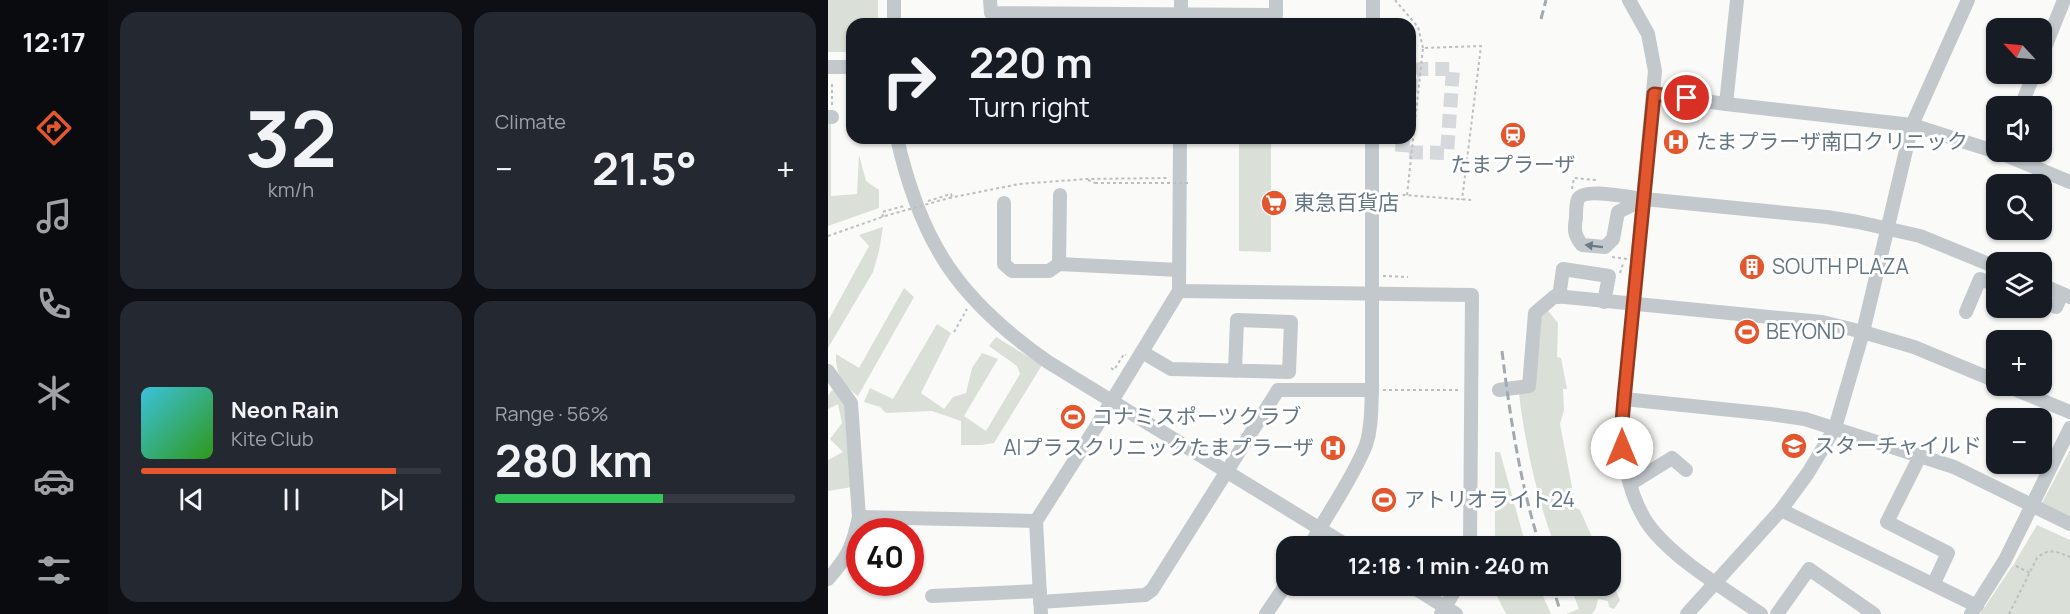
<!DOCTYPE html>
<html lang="en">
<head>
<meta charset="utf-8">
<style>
	body { margin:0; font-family:Manrope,"Noto Sans JP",sans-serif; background:#242831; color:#f1f3f6; height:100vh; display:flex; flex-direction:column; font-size:22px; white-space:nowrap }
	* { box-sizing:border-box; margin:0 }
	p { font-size:20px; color:#9ea1a6 }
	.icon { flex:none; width:33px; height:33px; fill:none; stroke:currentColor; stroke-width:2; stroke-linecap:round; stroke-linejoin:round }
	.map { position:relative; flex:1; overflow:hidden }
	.sheet { display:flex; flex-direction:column; gap:12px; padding:12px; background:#0d0f14; width:720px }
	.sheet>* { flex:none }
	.guide { position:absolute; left:18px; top:18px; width:570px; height:126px; border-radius:18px; box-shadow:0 2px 4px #0004; background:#171b24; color:#f1f3f6; overflow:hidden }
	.needle { width:39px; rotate:296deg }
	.tools { position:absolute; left:1158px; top:18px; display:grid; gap:12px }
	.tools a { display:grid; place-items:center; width:66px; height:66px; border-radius:12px; background:#171b24; box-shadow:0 2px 4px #0004; font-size:30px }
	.speed { position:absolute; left:18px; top:518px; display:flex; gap:12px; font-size:30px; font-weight:700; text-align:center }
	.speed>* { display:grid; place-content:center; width:78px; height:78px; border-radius:50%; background:#171b24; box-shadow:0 2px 4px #0004; line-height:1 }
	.speed .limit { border:9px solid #d22; background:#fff; color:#111 }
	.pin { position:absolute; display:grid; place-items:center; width:51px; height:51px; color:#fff; margin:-26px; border:3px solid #fff; border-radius:50%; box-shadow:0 2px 6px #0007 }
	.me { position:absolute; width:66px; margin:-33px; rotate:0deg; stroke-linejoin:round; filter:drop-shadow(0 0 4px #0008) }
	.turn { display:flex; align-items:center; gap:21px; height:126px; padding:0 24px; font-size:27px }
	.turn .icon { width:78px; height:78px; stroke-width:2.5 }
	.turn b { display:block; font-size:42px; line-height:51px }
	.big { font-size:45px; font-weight:700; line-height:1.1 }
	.sheet .card { flex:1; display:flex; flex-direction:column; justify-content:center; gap:9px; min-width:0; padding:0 21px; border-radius:18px; background:#242831 }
	.sheet .dial { align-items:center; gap:0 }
	.dial b { font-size:78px; line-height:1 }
	.song { display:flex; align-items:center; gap:18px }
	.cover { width:72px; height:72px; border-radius:9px; background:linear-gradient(135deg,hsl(190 70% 55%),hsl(110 70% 35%)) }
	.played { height:6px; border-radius:3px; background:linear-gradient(90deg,#e4572e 85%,#363941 85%) }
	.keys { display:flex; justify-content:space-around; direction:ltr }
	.heat { display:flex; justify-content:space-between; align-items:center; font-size:33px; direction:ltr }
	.charge { height:9px; border-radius:4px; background:linear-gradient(90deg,#34c759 56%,#363941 0) }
	.sheet .tiles { flex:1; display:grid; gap:12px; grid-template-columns:repeat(2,1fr) }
	.trip { position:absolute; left:448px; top:536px; width:345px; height:60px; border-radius:18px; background:#171b24; box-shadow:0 2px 4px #0004; font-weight:700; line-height:60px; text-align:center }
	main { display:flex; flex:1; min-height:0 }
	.tabs { display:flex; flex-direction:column; width:108px; justify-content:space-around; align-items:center; background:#090b0e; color:#9ea1a6 }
	.tabs .icon { width:42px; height:42px }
	.tabs .on { color:#e4572e }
	.tabs b { font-size:27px; color:#f1f3f6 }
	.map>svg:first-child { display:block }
	.green { fill:#dadfd7 }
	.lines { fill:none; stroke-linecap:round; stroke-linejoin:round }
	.minor-tunnel { stroke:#d5d9db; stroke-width:14; stroke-dasharray:14 7; stroke-linecap:butt }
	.path { stroke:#bbbfc2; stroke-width:2; stroke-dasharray:3 3; stroke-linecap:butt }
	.minor { stroke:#c3c8cc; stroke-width:14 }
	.rail { stroke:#a2aab0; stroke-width:3; stroke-dasharray:9 4.5; stroke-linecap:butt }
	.path-bridge { stroke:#bbbfc2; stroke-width:2; stroke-dasharray:3 3; stroke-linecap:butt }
	.minor-bridge { stroke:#c3c8cc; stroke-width:14 }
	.oneway { fill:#6a7a87 }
	.route-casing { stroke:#94391e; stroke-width:15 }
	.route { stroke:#e4572e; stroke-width:10 }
	.labels { text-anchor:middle; stroke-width:6; stroke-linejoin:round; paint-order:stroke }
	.poi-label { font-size:21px; fill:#657683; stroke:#fff; text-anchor:start }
</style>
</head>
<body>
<main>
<nav class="tabs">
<b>12:17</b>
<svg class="icon on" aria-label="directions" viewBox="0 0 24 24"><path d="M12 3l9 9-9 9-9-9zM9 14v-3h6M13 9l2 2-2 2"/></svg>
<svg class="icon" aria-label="music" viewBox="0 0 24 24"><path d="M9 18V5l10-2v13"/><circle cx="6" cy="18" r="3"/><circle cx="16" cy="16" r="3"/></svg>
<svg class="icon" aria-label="phone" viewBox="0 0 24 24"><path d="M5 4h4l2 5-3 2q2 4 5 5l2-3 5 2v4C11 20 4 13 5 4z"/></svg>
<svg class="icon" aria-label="climate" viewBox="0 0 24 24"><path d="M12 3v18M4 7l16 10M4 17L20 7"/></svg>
<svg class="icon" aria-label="car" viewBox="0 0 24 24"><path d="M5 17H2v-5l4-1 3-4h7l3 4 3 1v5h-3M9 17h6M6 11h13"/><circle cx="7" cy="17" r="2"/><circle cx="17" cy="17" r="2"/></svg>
<svg class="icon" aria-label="filters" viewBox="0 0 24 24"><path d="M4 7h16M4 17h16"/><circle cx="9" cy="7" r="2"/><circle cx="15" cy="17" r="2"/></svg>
</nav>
<section class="sheet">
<div class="tiles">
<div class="card dial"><b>32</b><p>km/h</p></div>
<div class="card"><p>Climate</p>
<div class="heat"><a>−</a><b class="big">21.5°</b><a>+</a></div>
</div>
<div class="card">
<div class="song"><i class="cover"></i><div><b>Neon Rain</b><p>Kite Club</p></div></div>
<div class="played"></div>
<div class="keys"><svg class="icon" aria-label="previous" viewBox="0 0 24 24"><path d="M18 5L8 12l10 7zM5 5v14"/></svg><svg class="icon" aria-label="pause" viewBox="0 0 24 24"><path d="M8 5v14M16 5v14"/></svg><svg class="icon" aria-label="next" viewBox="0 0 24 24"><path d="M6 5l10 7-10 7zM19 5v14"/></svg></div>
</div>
<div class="card"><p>Range · 56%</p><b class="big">280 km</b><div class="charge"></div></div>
</div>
</section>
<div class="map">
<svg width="1242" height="614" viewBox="0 0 1242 614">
	<rect width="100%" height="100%" fill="#fafaf8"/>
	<g class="green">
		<polygon points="0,0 50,0 50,24 24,24 24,52 0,52"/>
		<polygon points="0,124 3,124 3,196 29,194 31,155 38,181 51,190 51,208 0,226"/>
		<polygon points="411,138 443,138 443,252 411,251"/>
		<polygon points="55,227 51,251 45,272 0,348 0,321 41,246 31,235"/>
		<path d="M76,288L86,297L30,396C15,385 7,373 8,354L31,368Z"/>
		<path d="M717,307L730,323L729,357L733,358L739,389H735L736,410L732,424L748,508L752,510L768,546H727C710,503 696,439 691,393L694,392L709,314Z"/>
		<polygon points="109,324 123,333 93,393 116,409 125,397 138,393 144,368 154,353 170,359 136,416 158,431 192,374 189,366 161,346 168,337 214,365 166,443 153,445 133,445 133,421 104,411 58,413 52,407 36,402 42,388 65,399"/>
		<polygon points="4,390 14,395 22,417 24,487 0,491 0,460 15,452 2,439 14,423 10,404 0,409 0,396"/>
		<polygon points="1242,450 1242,518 1213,505"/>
		<polygon points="667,452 672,452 698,546 667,546"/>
		<polygon points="1209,525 1242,540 1242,614 1152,614 1187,562"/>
		<polygon points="783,580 792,600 786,609 781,607 780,601 770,599 768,608 764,614 738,614 751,609 742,585 783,585"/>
		<polygon points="667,585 708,585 710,593 714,594 723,614 678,614 668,594"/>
	</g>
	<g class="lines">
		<g class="minor-tunnel">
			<polyline points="582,92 583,74"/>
			<polyline points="575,138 574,152 619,153 625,69 592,69 582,74"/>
		</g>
		<g class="path">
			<polyline points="567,0 590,27 595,48"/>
			<polyline points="78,19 153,19"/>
			<polyline points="4,105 4,81"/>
			<polyline points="260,180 267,183"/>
			<polyline points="744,189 746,178 768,180"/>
			<polyline points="579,195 595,48 653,46 634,200"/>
			<polyline points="121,198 191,184 258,179 340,178"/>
			<polyline points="557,199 576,195 643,200"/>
			<polyline points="100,201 123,194 124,197"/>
			<polyline points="55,217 54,212 76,206"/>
			<polyline points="0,236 57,216"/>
			<polyline points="784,257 799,259"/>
			<polyline points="792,273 795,264"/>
			<polyline points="555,276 580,277"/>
			<polyline points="126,332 139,309"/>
			<polyline points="283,368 286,370 296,354 298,355"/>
			<polyline points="555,390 633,390"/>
			<polyline points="1188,566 1202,573"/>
			<path d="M1181,614L1209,558C1221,547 1229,552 1242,557"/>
		</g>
		<g class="minor">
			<polyline points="162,0 163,13 448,15 448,0"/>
			<path d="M801,0L820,34L827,71L793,434C796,467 804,507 827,533C856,566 898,589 933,614"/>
			<polyline points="66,24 66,0"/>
			<polyline points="353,24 353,0"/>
			<polyline points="545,24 545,0"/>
			<polyline points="1214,55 1236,0"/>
			<polyline points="0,67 24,67"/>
			<polyline points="826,94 898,104 1084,125 1175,154 1242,182"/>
			<polyline points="898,104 909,0"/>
			<polyline points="1193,106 1206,74"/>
			<polyline points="0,117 4,117"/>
			<path d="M69,138C93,244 131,300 220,362L520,546"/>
			<path d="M816,199L790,212L785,239L777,247L754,245C746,235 746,229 748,218C748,212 748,203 750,199C757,187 803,198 816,199L999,217L1030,222L1092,236L1168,267"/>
			<polyline points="176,203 176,264 184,271 221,271 231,264 351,270"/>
			<polyline points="231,264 232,195"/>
			<polyline points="1214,285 1242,297"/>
			<polyline points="351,291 644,295 642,546"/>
			<polyline points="731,297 735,269 781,276 776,302"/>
			<polyline points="1214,302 1228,307 1234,294"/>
			<polyline points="1138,312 1152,279 1168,285"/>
			<polyline points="314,352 343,369 461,372 463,322 409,320 407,371"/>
			<polyline points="0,371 23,403 31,517"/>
			<polyline points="301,373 351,291 352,138"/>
			<polyline points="1179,386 1242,412"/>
			<polyline points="671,390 701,386 707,313 727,296 994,322 1035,332 1086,347 1168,381"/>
			<polyline points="796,399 942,414 977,419 1126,467 1242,524"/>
			<polyline points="1092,456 1059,522 1120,553 1106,583"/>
			<polyline points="802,484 844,458 858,470"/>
			<polyline points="953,510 1149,606"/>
			<path d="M482,546C500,512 524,480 538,445C544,427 543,408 544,390V138"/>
			<path d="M0,579C20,557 25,545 31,517L208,521"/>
			<polyline points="582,585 628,614"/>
			<polyline points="104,596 212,591"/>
			<polyline points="212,602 317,595 324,590 450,390 544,390"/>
			<polyline points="213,614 208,521 268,427"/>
			<polyline points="438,614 459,583"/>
			<polyline points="613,614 630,585"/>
			<polyline points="859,614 953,510 980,473 1007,428 1035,332 1084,125 1140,0"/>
			<polyline points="949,614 981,569 1046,614"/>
			<polyline points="1143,614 1177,560 1242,428"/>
		</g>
		<g class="rail">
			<polyline points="713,19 718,0"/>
			<path d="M674,351C682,417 692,483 712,546"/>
			<polyline points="724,585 732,610"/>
		</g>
		<g class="path-bridge">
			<polyline points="267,183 361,183"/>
			<polyline points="57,216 121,198"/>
		</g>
		<polyline class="minor-bridge" points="268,427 301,373"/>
	</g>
	<defs><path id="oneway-solid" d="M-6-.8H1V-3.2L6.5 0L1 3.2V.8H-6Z" transform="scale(1.5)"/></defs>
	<use class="oneway" href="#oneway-solid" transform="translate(766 246) rotate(-173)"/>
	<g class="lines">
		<g class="route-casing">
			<polyline id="route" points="794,448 793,434 796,399 826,94 859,98"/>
		</g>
		<use href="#route" class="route"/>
	</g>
	<defs>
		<g id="station-disc" transform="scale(1.35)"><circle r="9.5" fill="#e4572e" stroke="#fff"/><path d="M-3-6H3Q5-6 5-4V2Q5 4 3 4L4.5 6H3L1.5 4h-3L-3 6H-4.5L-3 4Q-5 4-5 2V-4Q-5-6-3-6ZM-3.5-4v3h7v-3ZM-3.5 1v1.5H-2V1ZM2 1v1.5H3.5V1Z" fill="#fff"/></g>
		<g id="hospital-disc" transform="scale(1.35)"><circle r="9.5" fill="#e4572e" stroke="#fff"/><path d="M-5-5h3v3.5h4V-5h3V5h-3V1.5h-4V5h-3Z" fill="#fff"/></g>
		<g id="supermarket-disc" transform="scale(1.35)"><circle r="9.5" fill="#e4572e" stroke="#fff"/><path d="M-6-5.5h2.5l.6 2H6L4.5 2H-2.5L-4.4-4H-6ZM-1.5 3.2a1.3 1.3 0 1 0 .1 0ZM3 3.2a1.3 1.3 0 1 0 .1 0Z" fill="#fff"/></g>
		<g id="building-disc" transform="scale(1.35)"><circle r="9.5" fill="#e4572e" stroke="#fff"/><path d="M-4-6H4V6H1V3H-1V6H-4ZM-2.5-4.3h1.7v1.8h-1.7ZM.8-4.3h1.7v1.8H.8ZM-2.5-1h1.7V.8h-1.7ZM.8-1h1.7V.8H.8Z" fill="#fff"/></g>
		<g id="stadium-disc" transform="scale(1.35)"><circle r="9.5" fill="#e4572e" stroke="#fff"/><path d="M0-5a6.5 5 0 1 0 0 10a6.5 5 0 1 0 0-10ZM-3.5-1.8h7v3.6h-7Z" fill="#fff"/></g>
		<g id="school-disc" transform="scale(1.35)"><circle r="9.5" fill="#e4572e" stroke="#fff"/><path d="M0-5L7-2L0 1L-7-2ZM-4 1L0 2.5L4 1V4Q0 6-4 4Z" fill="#fff"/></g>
	</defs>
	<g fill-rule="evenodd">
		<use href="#station-disc" x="685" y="135"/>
		<use href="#hospital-disc" x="848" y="142"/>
		<use href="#supermarket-disc" x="446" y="203"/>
		<use href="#building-disc" x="924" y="267"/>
		<use href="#stadium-disc" x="919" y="332"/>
		<use href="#stadium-disc" x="245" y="417"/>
		<use href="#school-disc" x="966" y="446"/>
		<use href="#hospital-disc" x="505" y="448"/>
		<use href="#stadium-disc" x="556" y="500"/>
	</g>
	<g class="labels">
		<g class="poi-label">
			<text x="868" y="149">たまプラーザ南口クリニック</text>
			<text x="685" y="172" text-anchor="middle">たまプラーザ</text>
			<text x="466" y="210">東急百貨店</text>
			<text x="944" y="274">SOUTH PLAZA</text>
			<text x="938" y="339">BEYOND</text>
			<text x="264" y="424">コナミスポーツクラブ</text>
			<text x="986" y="453">スターチャイルド</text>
			<text x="486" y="455" text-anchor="end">AIプラスクリニックたまプラーザ</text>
			<text x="576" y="507">アトリオライト24</text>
		</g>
	</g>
</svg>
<div class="tools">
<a><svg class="needle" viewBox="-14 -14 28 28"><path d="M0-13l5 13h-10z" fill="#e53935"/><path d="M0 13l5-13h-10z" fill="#9ea1a6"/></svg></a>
<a><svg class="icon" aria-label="sound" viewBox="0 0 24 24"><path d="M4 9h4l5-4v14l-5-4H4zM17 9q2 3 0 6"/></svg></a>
<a><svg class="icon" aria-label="search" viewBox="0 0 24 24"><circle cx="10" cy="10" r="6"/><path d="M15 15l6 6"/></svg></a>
<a><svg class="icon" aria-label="layers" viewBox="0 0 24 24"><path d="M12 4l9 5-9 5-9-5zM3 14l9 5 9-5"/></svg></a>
<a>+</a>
<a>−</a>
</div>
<div class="speed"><div class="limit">40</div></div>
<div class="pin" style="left:859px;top:98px;background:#d93025"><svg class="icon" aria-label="arrive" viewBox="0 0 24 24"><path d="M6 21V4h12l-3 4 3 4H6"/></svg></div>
<svg class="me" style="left:794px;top:448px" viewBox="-20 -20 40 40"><circle r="19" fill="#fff"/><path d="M0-13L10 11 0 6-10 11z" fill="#e4572e"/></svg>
<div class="trip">12:18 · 1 min · 240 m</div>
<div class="guide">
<div class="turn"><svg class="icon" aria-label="right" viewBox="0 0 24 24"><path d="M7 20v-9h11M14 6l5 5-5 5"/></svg><div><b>220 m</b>Turn right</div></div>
</div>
</div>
</main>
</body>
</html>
